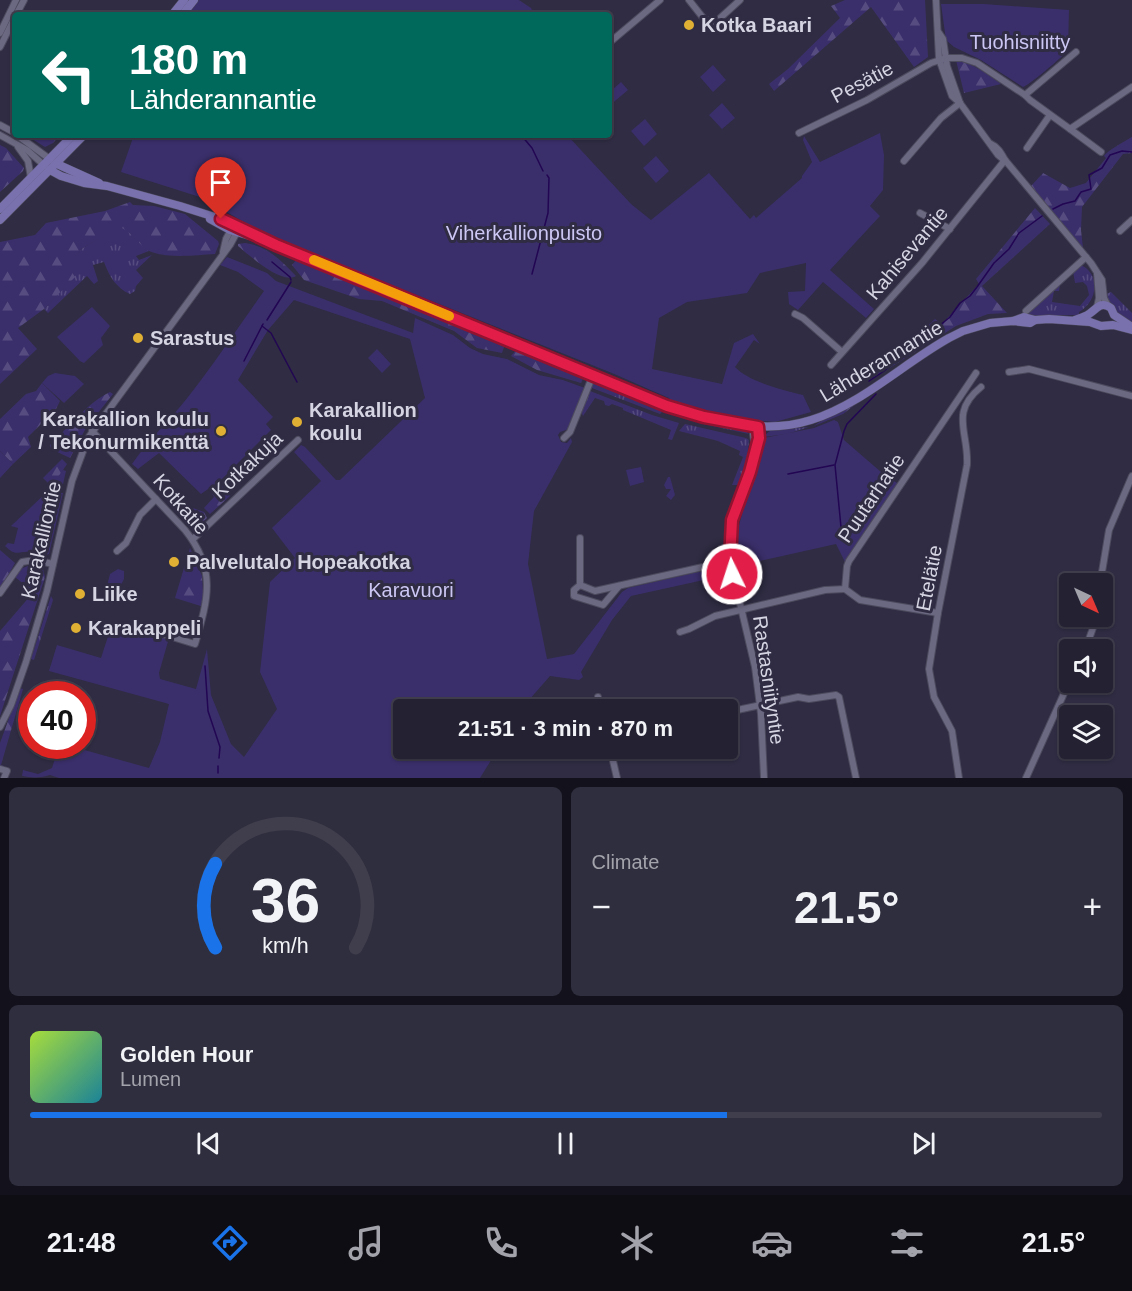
<!DOCTYPE html>
<html lang="en">
<head>
<meta charset="utf-8">
<style>
	body { margin:0; font-family:Arial,sans-serif; background:#2f2e3e; color:#f1f3f6; height:100vh; display:flex; flex-direction:column; font-size:22px; white-space:nowrap }
	* { box-sizing:border-box; margin:0 }
	p { font-size:20px; color:#a3a3ac }
	.icon { flex:none; width:33px; height:33px; fill:none; stroke:currentColor; stroke-width:2; stroke-linecap:round; stroke-linejoin:round }
	.map { position:relative; height:778px; overflow:hidden }
	.sheet { display:flex; flex-direction:column; gap:9px; padding:9px; background:#13121c; flex:1 }
	.sheet>* { flex:none }
	.guide { position:absolute; left:12px; top:12px; width:600px; height:126px; border-radius:6px; box-shadow:0 2px 4px #0004,0 0 0 2px #403e4d; background:#00695c; color:#fff; overflow:hidden }
	.needle { width:39px; rotate:136deg }
	.tools { position:absolute; left:1059px; top:573px; display:grid; gap:12px }
	.tools a { display:grid; place-items:center; width:54px; height:54px; border-radius:6px; background:#232132; box-shadow:0 2px 4px #0004,0 0 0 2px #403e4d; font-size:30px }
	.speed { position:absolute; left:18px; top:681px; display:flex; gap:12px; font-size:30px; font-weight:700; text-align:center }
	.speed>* { display:grid; place-content:center; width:78px; height:78px; border-radius:50%; background:#232132; box-shadow:0 2px 4px #0004,0 0 0 2px #403e4d; line-height:1 }
	.speed .limit { border:9px solid #d22; background:#fff; color:#111 }
	.pin { position:absolute; display:grid; place-items:center; width:51px; height:51px; color:#fff; margin:-62px -26px; border-radius:50% 50% 50% 0; rotate:-45deg; box-shadow:0 0 6px #0007 }
	.pin .icon { rotate:45deg }
	.me { position:absolute; width:66px; margin:-33px; rotate:356deg; stroke-linejoin:round; filter:drop-shadow(0 0 4px #0008) }
	.turn { display:flex; align-items:center; gap:21px; height:126px; padding:0 18px; font-size:27px }
	.turn .icon { width:78px; height:78px; stroke-width:2.5 }
	.turn b { display:block; font-size:42px; line-height:51px }
	.big { font-size:45px; font-weight:700; line-height:1.1 }
	.sheet .card { flex:1; display:flex; flex-direction:column; justify-content:center; gap:9px; min-width:0; padding:0 21px; border-radius:9px; background:#2f2e3e }
	.sheet .dial { align-items:center; gap:0 }
	.dial svg { height:156px; overflow:visible; fill:none; stroke:#403e4d; stroke-width:7; stroke-linecap:round; text-anchor:middle }
	.dial text { fill:#f1f3f6; stroke:none }
	.song { display:flex; align-items:center; gap:18px }
	.cover { width:72px; height:72px; border-radius:9px; background:linear-gradient(135deg,hsl(80 70% 55%),hsl(190 70% 35%)) }
	.played { height:6px; border-radius:3px; background:linear-gradient(90deg,#1a73e8 65%,#403e4d 65%) }
	.keys { display:flex; justify-content:space-around; direction:ltr }
	.heat { display:flex; justify-content:space-between; align-items:center; font-size:33px; direction:ltr }
	.sheet .tiles { flex:1; display:grid; gap:9px; grid-template-columns:1fr 1fr }
	.card:last-child { grid-column:span 2 }
	.trip { position:absolute; left:393px; top:699px; width:345px; height:60px; border-radius:6px; background:#232132; box-shadow:0 2px 4px #0004,0 0 0 2px #403e4d; font-weight:700; line-height:60px; text-align:center }
	.tab-bar { display:flex; height:96px; justify-content:space-around; align-items:center; background:#0e0d14; color:#a3a3ac }
	.tab-bar .icon { width:42px; height:42px }
	.tab-bar .selected { color:#1a73e8 }
	.tab-bar b { font-size:27px; color:#f1f3f6 }
	.map>svg:first-child { display:block }
	.grass { fill:url(#grass-tufts) }
	.forest { fill:url(#forest-firs) }
	.green { fill:#3b2f6b }
	.lines { fill:none; stroke-linecap:round; stroke-linejoin:round }
	.stream { stroke:#220653; stroke-width:1.5 }
	.minor-casing { stroke:#4c4a5d; stroke-width:8 }
	.major-casing { stroke:#4c4a5d; stroke-width:9 }
	.minor { stroke:#6b6882; stroke-width:6 }
	.major { stroke:#7971ad; stroke-width:8 }
	.route-casing { stroke:#92132f; stroke-width:15 }
	.route { stroke:#e11d48; stroke-width:10 }
	.slow { stroke:#f59e0b; stroke-width:10 }
	.poi-dot { fill:#e0b034; stroke:#2f2c43; stroke-width:2 }
	.labels { text-anchor:middle; stroke-width:6; stroke-linejoin:round; paint-order:stroke }
	.poi-label { font-size:20px; font-weight:bold; fill:#d5d4e2; stroke:#2f2c43; text-anchor:start }
	.park-label { font-size:20px; fill:#cbc6f3; stroke:#2f2c43 }
	.street-label { font-size:20px; fill:#d5d4e2; stroke:#2f2c43 }
</style>
</head>
<body>
<div class="map">
<svg width="1132" height="778" viewBox="0 0 1132 778">
	<defs>
		<pattern id="grass-tufts" width="24" height="20" patternUnits="userSpaceOnUse" patternTransform="scale(1.5)"><rect width="24" height="20" fill="#3b2f6b"/><path d="M3 7l-1-3M5 7V3M7 7l1-3M15 17l-1-3M17 17v-4M19 17l1-3" fill="none" stroke="#564c80"/></pattern>
		<pattern id="forest-firs" width="22" height="20" patternUnits="userSpaceOnUse" patternTransform="scale(1.5)"><rect width="22" height="20" fill="#3b2f6b"/><path d="M5 1l3.5 6h-7zM16 11l3.5 6h-7z" fill="#564c80"/></pattern>
	</defs>
	<rect width="100%" height="100%" fill="#2f2c43"/>
	<g class="grass">
		<path d="M120,226L126,229L149,251L136,256L139,260L152,255L136,270L143,278L136,286L135,291L130,294C117,289 109,276 104,262L93,265L98,281L94,284L87,276L48,313L44,309L74,277L68,268L81,249Z"/>
		<path d="M1080,265C1100,272 1099,301 1079,312V315L1026,316L1029,310L1060,284L1059,291H1054L1052,302L1080,306L1089,295L1087,286L1083,282L1075,283L1073,271Z"/>
		<path d="M1111,292L1132,313V324C1120,317 1110,307 1106,294Z"/>
		<polygon points="597,382 664,410 660,414 592,388 592,384"/>
		<polygon points="590,391 652,415 679,423 672,440 668,439 671,430 623,410 623,408 612,404 609,406 605,405 604,401 595,398 583,416 581,411"/>
		<polygon points="698,421 743,429 749,434 699,423"/>
		<polygon points="685,424 746,438 749,440 747,461 738,485 732,485 743,457 739,455 740,451 718,441 679,431"/>
		<polygon points="809,427 787,434 763,437 771,430"/>
		<polygon points="51,596 53,600 34,660 31,659"/>
	</g>
	<g class="forest">
		<polygon points="845,0 925,0 928,57 914,67 871,7 774,91 769,84 788,69 840,18 831,6"/>
		<path d="M956,60C974,64 986,73 1001,84L964,93Z"/>
		<polygon points="26,135 60,135 53,143 45,147"/>
		<path d="M1132,137V153L1123,154L1082,207L1081,230L1083,248L1031,186L1043,173L1070,188L1086,183L1106,158L1104,156C1107,151 1125,141 1132,137Z"/>
		<polygon points="0,145 6,148 24,168 23,171 0,192"/>
		<path d="M130,202L133,205L154,206L185,214L218,241L219,244L215,254C196,255 167,259 149,251C141,247 132,232 120,227L81,249L69,268L75,277L44,309L18,328L37,349L0,384V242L35,235L46,223L105,211Z"/>
		<polygon points="1035,208 1050,224 982,286 1007,313 988,314 956,326 869,381 935,319 942,324 979,284 976,279"/>
		<path d="M245,243C267,246 281,260 296,276C282,285 250,256 238,246V244Z"/>
		<polygon points="297,259 307,260 328,271 505,344 502,353 477,348 454,331 382,301 359,299 304,280 292,265"/>
		<polygon points="517,349 584,376 581,383 537,370 511,356"/>
		<polygon points="42,383 60,401 56,409 28,437 31,447 13,464 0,451 0,419 26,394 36,391"/>
		<path d="M110,392L113,394L86,428L70,458L51,449L50,445C68,428 87,403 110,392Z"/>
		<polygon points="869,394 843,414 814,426 818,423"/>
		<polygon points="62,459 67,464 52,487 43,478"/>
		<polygon points="222,486 230,496 210,514 204,508 214,497 211,492"/>
		<polygon points="193,508 204,512 207,518 195,529 186,523 178,512 179,509"/>
		<polygon points="190,548 202,576 204,607 175,598"/>
		<polygon points="0,550 15,563 0,590"/>
		<polygon points="28,566 36,566 43,569 45,577 0,716 0,631 31,595 31,590 15,577 20,569"/>
		<polygon points="20,688 23,689 1,765 4,766 0,767 0,743"/>
	</g>
	<g class="green">
		<polygon points="199,0 519,0 531,8 534,15 187,15"/>
		<path d="M941,4H984L1069,10L1068,50C1065,55 1028,86 1023,87L981,60L954,47L946,40Z"/>
		<polygon points="713,65 726,80 713,92 700,77"/>
		<polygon points="621,82 628,90 609,106 609,93"/>
		<polygon points="722,103 735,118 722,129 709,115"/>
		<polygon points="645,119 657,134 644,146 631,131"/>
		<path d="M880,133L884,155L883,190L870,206L880,216L830,270L874,309L866,318L823,282L798,310L789,304L788,292L805,291L806,263L760,273L747,293L687,302L659,318L652,369L722,384L734,343L753,334L760,344L754,340L735,367C749,382 783,390 803,395L811,412L775,422L741,419L697,412L671,402L669,398L612,373L264,234L203,198L121,172L134,135H567L631,204L651,220L709,173L750,219L754,215L756,218L802,178V176L812,162L803,140L804,136L820,162Z"/>
		<polygon points="656,156 669,171 656,183 643,168"/>
		<path d="M227,257L267,273L276,281L413,333L415,318L453,335L470,348L483,354L507,359L539,375L563,380L585,388L569,429L560,432L558,435L561,442L567,443L571,438L572,442L534,511L528,564L547,659L574,654L622,592L628,588L720,567L722,576L631,596L612,620L581,672L583,677L579,680L550,676L521,709L404,710V748L498,749L480,778H59L50,775C42,778 31,778 22,776L23,770L38,774L52,768L59,746H70L149,768L160,742L169,704L49,671L57,645L101,658L112,624L157,639L158,634L169,638L159,673L160,679L196,689L207,649L211,695L231,744L244,757L277,709L260,672L270,582L295,558L272,528L321,481L294,452L301,445L305,447L336,480H340L425,398L410,339L294,300L268,330L238,380L273,417L266,424L271,430L221,480L201,494L159,453L138,469L132,464C149,439 170,420 188,397C215,363 239,326 264,291L238,272L220,265Z"/>
		<polygon points="92,307 110,326 101,338 103,345 84,363 80,361 57,337"/>
		<polygon points="377,349 391,364 382,373 368,358"/>
		<polygon points="55,373 75,376 84,384 64,403 42,383 48,376"/>
		<polygon points="834,420 838,422 844,440 881,472 900,485 847,566 836,544 737,566 737,533 760,446 764,438 814,428"/>
		<polygon points="0,451 13,464 0,478"/>
		<polygon points="641,467 644,482 630,486 626,470"/>
		<path d="M63,470L66,471L61,493H63L49,554L46,555C41,555 36,553 32,552C18,550 17,558 5,546L8,543L14,544L18,528L11,526L48,491Z"/>
		<polygon points="668,477 670,477 675,495 671,500 666,496 671,489 666,489 664,485"/>
		<polygon points="118,569 124,571 124,579 119,589 107,586 110,574"/>
	</g>
	<g class="lines">
		<g class="stream">
			<polyline points="521,135 532,148 543,171"/>
			<polyline points="1053,209 1063,204 1075,201 1081,192 1091,189 1089,175 1102,168 1110,155 1122,151 1132,152"/>
			<polyline points="272,262 290,277 291,280"/>
			<polyline points="532,274 548,213 549,178 547,175"/>
			<polyline points="267,320 291,282"/>
			<polyline points="262,326 271,333 297,382"/>
			<polyline points="244,361 263,324"/>
			<polyline points="869,381 884,371 950,317 960,303 970,296 977,287 994,263 1009,249 1019,233 1042,216"/>
			<polyline points="788,474 834,465"/>
			<polyline points="841,527 835,465 844,431 847,424 876,394"/>
			<polyline points="205,666 208,711 220,747 219,758"/>
			<polyline points="218,773 218,766"/>
		</g>
		<g class="minor-casing">
			<g id="minor">
				<polyline points="689,0 704,19 711,22 718,20 740,0"/>
				<polyline points="936,0 939,59 952,96 960,103 998,155 1004,160"/>
				<polyline points="16,15 24,0"/>
				<polyline points="0,33 16,0"/>
				<polyline points="939,33 943,39 947,66 960,103"/>
				<polyline points="609,43 660,0"/>
				<polyline points="0,47 15,17"/>
				<polyline points="1025,95 1076,52"/>
				<polyline points="0,125 15,133"/>
				<polyline points="1070,129 1101,152"/>
				<polyline points="799,133 867,100 931,63 946,58 962,58 977,63 1025,95 1030,100 1070,129 1132,87"/>
				<polyline points="0,135 27,150 45,166"/>
				<polyline points="17,135 51,160"/>
				<path d="M991,144C998,147 1001,153 1005,160L1091,263L1102,280L1104,298L1108,306"/>
				<polyline points="18,147 28,161 31,178"/>
				<polyline points="1027,148 1050,115"/>
				<polyline points="904,161 941,118 960,103"/>
				<polyline points="920,213 950,229"/>
				<polyline points="1120,231 1132,220"/>
				<polyline points="223,252 226,239 232,228"/>
				<polyline points="1097,307 1099,298 1097,273"/>
				<polyline points="1026,311 1086,257"/>
				<polyline points="795,314 803,318 842,352"/>
				<polyline points="831,365 922,263 1005,160"/>
				<polyline points="1009,372 1029,369 1132,396"/>
				<polyline points="758,427 758,440 755,448 750,472 732,520 730,561 755,667 761,714 764,778"/>
				<path d="M92,431L185,530C217,570 208,599 195,644L156,632"/>
				<polyline points="564,438 570,432 593,375"/>
				<polyline points="755,447 753,434 758,427"/>
				<polyline points="580,538 580,585 574,590 574,596 603,605 619,586"/>
				<polyline points="193,539 298,440"/>
				<polyline points="117,551 126,543 140,515 156,499"/>
				<polyline points="1100,584 1109,530 1132,476"/>
				<polyline points="580,585 595,591 730,561"/>
				<polyline points="845,589 860,600 938,613"/>
				<polyline points="0,593 22,562 34,560 53,564"/>
				<polyline points="680,632 689,629 715,616 825,590 845,589 847,566 849,561 976,373"/>
				<polyline points="1085,650 1093,628 1095,616"/>
				<polyline points="598,697 600,710"/>
				<polyline points="728,712 798,697 809,699 836,695 839,697 856,778"/>
				<polyline points="0,727 11,705 26,662 47,591 72,481 88,438 230,245 237,232 236,229"/>
				<polyline points="610,748 617,778"/>
				<polyline points="0,769 7,771 4,778"/>
				<path d="M959,778L952,731L934,697L929,669L938,613L967,465C969,432 949,413 981,387"/>
				<polyline points="1026,778 1070,680"/>
			</g>
		</g>
		<g class="major-casing">
			<g id="major">
				<polyline points="172,15 184,0"/>
				<polyline points="182,15 194,0"/>
				<polyline points="57,164 99,183"/>
				<path d="M50,170L61,176L84,183L107,186L180,206L221,219L261,238L667,406C713,421 764,435 811,420C862,404 904,363 949,338L963,331L990,323L1013,321L1030,323L1035,320L1049,319L1090,322L1101,326L1113,325L1132,330"/>
				<polyline points="0,209 73,135"/>
				<polyline points="210,219 230,230 257,238"/>
				<polyline points="0,220 84,135"/>
				<path d="M1075,320C1080,318 1085,317 1089,314C1098,308 1100,301 1111,308L1114,315L1132,327"/>
				<polyline points="1013,321 1024,317 1035,320"/>
			</g>
		</g>
		<use href="#minor" class="minor"/>
		<use href="#major" class="major"/>
	</g>
	<g class="lines">
		<g class="route-casing">
			<polyline id="route" points="221,219 276,245 667,406 704,417 758,427 759,438 750,472 732,520 730,561 732,574"/>
		</g>
		<use href="#route" class="route"/>
		<polyline class="slow" points="314,260 449,316"/>
	</g>
	<g class="poi-dot">
		<circle cx="689" cy="25" r="6"/>
		<circle cx="138" cy="338" r="6"/>
		<circle cx="297" cy="422" r="6"/>
		<circle cx="221" cy="431" r="6"/>
		<circle cx="174" cy="562" r="6"/>
		<circle cx="80" cy="594" r="6"/>
		<circle cx="76" cy="628" r="6"/>
	</g>
	<g class="labels">
		<g class="poi-label">
			<text x="701" y="32">Kotka Baari</text>
			<text x="150" y="345">Sarastus</text>
			<text x="309" y="417">Karakallion<tspan x="309" dy="23">koulu</tspan></text>
			<text x="209" y="426" text-anchor="end">Karakallion koulu<tspan x="209" dy="23">/ Tekonurmikenttä</tspan></text>
			<text x="186" y="569">Palvelutalo Hopeakotka</text>
			<text x="92" y="601">Liike</text>
			<text x="88" y="635">Karakappeli</text>
		</g>
		<g class="park-label">
			<text x="1020" y="49">Tuohisniitty</text>
			<text x="524" y="240">Viherkallionpuisto</text>
			<text x="411" y="597">Karavuori</text>
		</g>
		<g class="street-label">
			<text transform="translate(862 82) rotate(-28)" y="7">Pesätie</text>
			<text transform="translate(907 253) rotate(-50)" y="7">Kahisevantie</text>
			<text transform="translate(881 361) rotate(-31)" y="7">Lähderannantie</text>
			<text transform="translate(247 465) rotate(-43)" y="7">Kotkakuja</text>
			<text transform="translate(871 498) rotate(-56)" y="7">Puutarhatie</text>
			<text transform="translate(181 504) rotate(49)" y="7">Kotkatie</text>
			<text transform="translate(41 540) rotate(-77)" y="7">Karakalliontie</text>
			<text transform="translate(929 578) rotate(-79)" y="7">Etelätie</text>
			<text transform="translate(769 680) rotate(82)" y="7">Rastasniityntie</text>
		</g>
	</g>
</svg>
<div class="tools">
<a><svg class="needle" viewBox="-14 -14 28 28"><path d="M0-13l5 13h-10z" fill="#e53935"/><path d="M0 13l5-13h-10z" fill="#a3a3ac"/></svg></a>
<a><svg class="icon" aria-label="sound" viewBox="0 0 24 24"><path d="M4 9h4l5-4v14l-5-4H4zM17 9q2 3 0 6"/></svg></a>
<a><svg class="icon" aria-label="layers" viewBox="0 0 24 24"><path d="M12 4l9 5-9 5-9-5zM3 14l9 5 9-5"/></svg></a>
</div>
<div class="speed"><div class="limit">40</div></div>
<div class="pin" style="left:221px;top:219px;background:#d93025"><svg class="icon" aria-label="arrive" viewBox="0 0 24 24"><path d="M6 21V4h12l-3 4 3 4H6"/></svg></div>
<svg class="me" style="left:732px;top:574px" viewBox="-20 -20 40 40"><circle r="17" fill="#e11d48" stroke="#fff" stroke-width="3"/><path d="M0-11L8 9 0 5-8 9z" fill="#fff"/></svg>
<div class="trip">21:51 · 3 min · 870 m</div>
<div class="guide">
<div class="turn"><svg class="icon" aria-label="left" viewBox="0 0 24 24"><path d="M17 20v-9H6M10 6l-5 5 5 5"/></svg><div><b>180 m</b>Lähderannantie</div></div>
</div>
</div>
<section class="sheet">
<div class="tiles">
<div class="card dial"><svg viewBox="0 0 100 80">
<path d="M14 69A42 42 0 1 1 86 69"/>
<path d="M14 69A42 42 0 0 1 14 26" stroke="#1a73e8"/>
<text x="50" y="56" font-size="32" font-weight="700">36</text>
<text x="50" y="72" font-size="11">km/h</text>
</svg></div>
<div class="card"><p>Climate</p>
<div class="heat"><a>−</a><b class="big">21.5°</b><a>+</a></div>
</div>
<div class="card">
<div class="song"><i class="cover"></i><div><b>Golden Hour</b><p>Lumen</p></div></div>
<div class="played"></div>
<div class="keys"><svg class="icon" aria-label="previous" viewBox="0 0 24 24"><path d="M18 5L8 12l10 7zM5 5v14"/></svg><svg class="icon" aria-label="pause" viewBox="0 0 24 24"><path d="M8 5v14M16 5v14"/></svg><svg class="icon" aria-label="next" viewBox="0 0 24 24"><path d="M6 5l10 7-10 7zM19 5v14"/></svg></div>
</div>
</div>
</section>
<nav class="tab-bar">
<b>21:48</b>
<svg class="icon selected" aria-label="directions" viewBox="0 0 24 24"><path d="M12 3l9 9-9 9-9-9zM9 14v-3h6M13 9l2 2-2 2"/></svg>
<svg class="icon" aria-label="music" viewBox="0 0 24 24"><path d="M9 18V5l10-2v13"/><circle cx="6" cy="18" r="3"/><circle cx="16" cy="16" r="3"/></svg>
<svg class="icon" aria-label="phone" viewBox="0 0 24 24"><path d="M5 4h4l2 5-3 2q2 4 5 5l2-3 5 2v4C11 20 4 13 5 4z"/></svg>
<svg class="icon" aria-label="climate" viewBox="0 0 24 24"><path d="M12 3v18M4 7l16 10M4 17L20 7"/></svg>
<svg class="icon" aria-label="car" viewBox="0 0 24 24"><path d="M5 17H2v-5l4-1 3-4h7l3 4 3 1v5h-3M9 17h6M6 11h13"/><circle cx="7" cy="17" r="2"/><circle cx="17" cy="17" r="2"/></svg>
<svg class="icon" aria-label="filters" viewBox="0 0 24 24"><path d="M4 7h16M4 17h16"/><circle cx="9" cy="7" r="2"/><circle cx="15" cy="17" r="2"/></svg>
<b>21.5°</b>
</nav>
</body>
</html>
